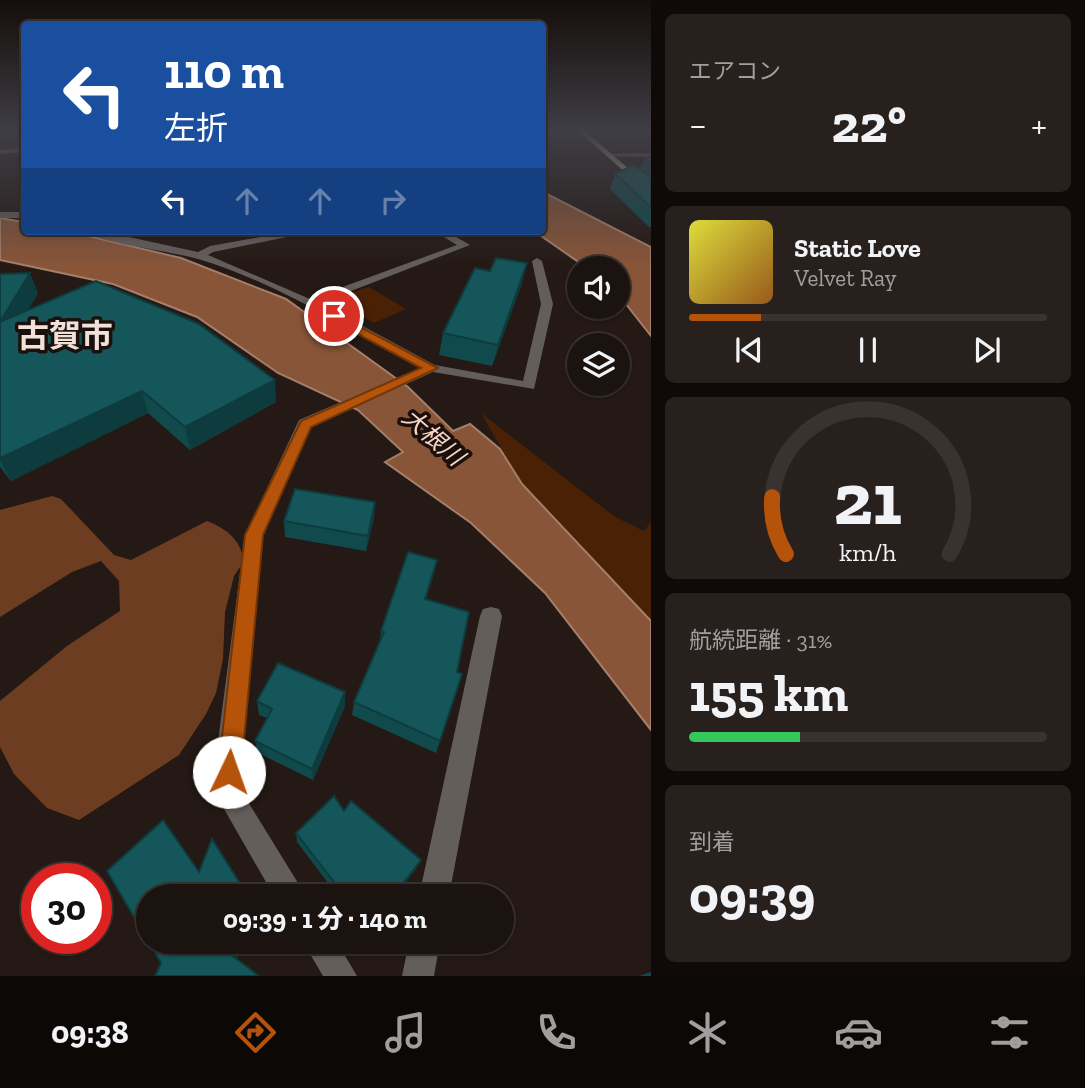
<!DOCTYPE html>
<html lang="ja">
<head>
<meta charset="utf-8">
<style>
	body { margin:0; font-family:"Zilla Slab","Noto Sans JP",serif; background:#28201d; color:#f1f3f6; height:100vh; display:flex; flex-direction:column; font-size:26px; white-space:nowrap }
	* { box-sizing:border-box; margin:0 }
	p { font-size:23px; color:#a09e9e }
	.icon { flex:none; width:38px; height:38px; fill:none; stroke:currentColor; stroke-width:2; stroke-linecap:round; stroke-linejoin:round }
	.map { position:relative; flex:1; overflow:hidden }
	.side { display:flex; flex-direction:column; gap:14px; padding:14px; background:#0f0a08; width:434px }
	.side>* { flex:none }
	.top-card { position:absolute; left:21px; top:21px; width:525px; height:214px; border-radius:7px; box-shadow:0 2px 5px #0004,0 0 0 2px #39322f; background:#1a4fa0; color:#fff; overflow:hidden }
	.controls { position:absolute; left:567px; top:256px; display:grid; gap:14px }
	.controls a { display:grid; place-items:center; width:63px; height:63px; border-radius:50%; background:#1b130f; box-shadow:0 2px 5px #0004,0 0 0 2px #39322f; font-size:35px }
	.speed { position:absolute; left:21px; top:863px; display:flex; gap:14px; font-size:35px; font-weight:700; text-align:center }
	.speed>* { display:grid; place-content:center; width:91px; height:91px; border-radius:50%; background:#1b130f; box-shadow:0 2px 5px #0004,0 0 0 2px #39322f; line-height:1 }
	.speed .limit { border:10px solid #d22; background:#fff; color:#111 }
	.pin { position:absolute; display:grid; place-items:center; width:60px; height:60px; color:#fff; margin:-30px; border:4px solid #fff; border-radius:50%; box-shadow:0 2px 7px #0007 }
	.me { position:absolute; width:77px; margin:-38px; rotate:3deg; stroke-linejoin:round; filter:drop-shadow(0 0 5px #0008) }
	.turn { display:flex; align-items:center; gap:24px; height:147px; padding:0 28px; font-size:32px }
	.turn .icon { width:91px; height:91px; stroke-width:2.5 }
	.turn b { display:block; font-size:49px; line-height:60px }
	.lanes { display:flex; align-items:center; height:66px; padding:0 28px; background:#0003; justify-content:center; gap:35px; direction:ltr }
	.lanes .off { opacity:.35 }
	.big { font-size:52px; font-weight:800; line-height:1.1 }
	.side .widget { flex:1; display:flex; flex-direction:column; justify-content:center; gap:10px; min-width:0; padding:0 24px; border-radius:10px; background:#28201d }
	.side .dial { align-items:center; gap:0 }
	.dial svg { height:182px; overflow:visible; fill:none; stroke:#39322f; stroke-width:7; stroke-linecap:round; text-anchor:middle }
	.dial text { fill:#f1f3f6; stroke:none }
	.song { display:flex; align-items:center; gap:21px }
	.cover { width:84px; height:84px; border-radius:10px; background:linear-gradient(135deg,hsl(60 70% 55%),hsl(30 70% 35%)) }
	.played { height:7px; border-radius:4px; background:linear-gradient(90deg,#b45309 20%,#39322f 20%) }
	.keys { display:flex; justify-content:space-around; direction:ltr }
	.heat { display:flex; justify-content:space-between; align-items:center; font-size:38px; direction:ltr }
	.charge { height:10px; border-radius:5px; background:linear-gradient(90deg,#34c759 31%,#39322f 0) }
	.trip { position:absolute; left:136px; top:884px; width:378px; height:70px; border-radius:35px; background:#1b130f; box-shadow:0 2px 5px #0004,0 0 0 2px #39322f; font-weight:800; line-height:70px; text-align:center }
	.tab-bar { display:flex; height:112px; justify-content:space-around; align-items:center; background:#0b0806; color:#a09e9e }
	.tab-bar .icon { width:49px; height:49px }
	.tab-bar .selected { color:#b45309 }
	.tab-bar b { font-size:32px; color:#f1f3f6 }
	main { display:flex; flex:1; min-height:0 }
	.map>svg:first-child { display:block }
	.green { fill:#4b2106 }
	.forest { fill:#6d3d21 }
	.water { fill:#885539; stroke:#a57f6a; stroke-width:2 }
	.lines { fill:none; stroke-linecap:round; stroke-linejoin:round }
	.minor { fill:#645e5b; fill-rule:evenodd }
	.major { fill:#aea29b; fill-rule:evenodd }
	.wall { fill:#114a4d }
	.shaded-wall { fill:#0e3c3e }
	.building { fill:#145659; stroke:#0e3c3e; stroke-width:2 }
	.route { fill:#b45309; stroke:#753606; stroke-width:2 }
	.labels { text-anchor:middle; stroke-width:7; stroke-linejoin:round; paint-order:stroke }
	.water-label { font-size:24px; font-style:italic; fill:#f7d6c5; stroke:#1b100b }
	.far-town-label { font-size:32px; font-weight:bold; fill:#f0e1d9; stroke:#1b100b }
</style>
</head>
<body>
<main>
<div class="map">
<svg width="651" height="976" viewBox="0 0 651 976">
	<rect width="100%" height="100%" fill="#241914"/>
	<g class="green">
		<polygon points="369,287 406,309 374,323 334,302 338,297"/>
		<polygon points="481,413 615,517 644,531 651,522 651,621 522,484"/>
	</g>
	<path class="forest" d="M52,496L61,499L114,555L131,560L207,521C227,529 240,539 244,561L234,576L225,612L223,659L216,693L206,714L179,755L79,820L47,808L14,774L0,747V701L67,646L120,611L119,581L101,561L72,572L0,617V510Z"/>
	<g class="water">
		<polygon points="543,192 651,247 651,336 618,294 618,268 587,268 534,231 542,231"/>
		<polygon points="0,218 24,222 24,231 67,231 181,258 286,299 408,387 453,431 470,424 500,449 522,484 651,621 651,730 545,593 471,523 385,462 403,452 358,410 278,373 197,317 113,284 0,260"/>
	</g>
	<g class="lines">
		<g class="minor">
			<polygon points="24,148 24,152 0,154 0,150"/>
			<polygon points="651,153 651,157 605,156 609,154"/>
			<rect x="0" y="212" width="24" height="6"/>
			<path d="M83,231H101L198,252L210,246L294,231H316L213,252L208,255L310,299L457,245L434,231H446L470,245L320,303L435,365L523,381L541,304L532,261L537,258L542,261L553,304L534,389L433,372L311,427L263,535L243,749L242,792L306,896H274L216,795L217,749L245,535L299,420L420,368C349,329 276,282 198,259C171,251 103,244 83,231Z"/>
			<polygon points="491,607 499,609 502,616 449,896 419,896 480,616 483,609"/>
			<polygon points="303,942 337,942 357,976 323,976"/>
			<polygon points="409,942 440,942 434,976 402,976"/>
		</g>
		<polygon class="major" points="578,131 585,131 651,188 651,195"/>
	</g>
	<g class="wall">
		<polygon points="651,156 651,227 649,227 610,189 615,174 640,169 644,160"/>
		<polygon points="0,274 38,293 28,310 276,402 190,450 148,413 11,481 0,467"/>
		<polygon points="522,283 492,366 439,355 443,333"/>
		<polygon points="375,502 374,518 366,551 285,537 284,521"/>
		<polygon points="433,576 426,599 440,741 436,753 352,715 354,702 380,641 381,631"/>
		<polygon points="257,701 345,706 313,780 258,753 255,741 267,718 259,715"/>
		<polygon points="344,811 416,869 401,888 406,896 338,896 297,842 296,833"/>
		<polygon points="373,942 385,942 379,949"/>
		<polygon points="651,972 651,976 639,976"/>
	</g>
	<g class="shaded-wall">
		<polygon points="527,263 522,283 492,366 498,345"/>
		<polygon points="30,273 38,293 10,343 0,322"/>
		<polygon points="275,380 276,402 190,450 185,427"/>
		<polygon points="142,391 148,413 11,481 0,460 0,458"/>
		<polygon points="375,502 374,518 366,551 368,536"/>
		<polygon points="345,692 345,706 313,780 312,769"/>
		<polygon points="421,860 416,869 397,894 401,886"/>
		<polygon points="235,942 243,942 237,960 230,954"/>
	</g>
	<g class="building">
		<polygon points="651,156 651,166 644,160"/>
		<polygon points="634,165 651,177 651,207 615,174"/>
		<polygon points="496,258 527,263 498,345 443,333 475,268 490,271"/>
		<polygon points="30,273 0,322 96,281 199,324 275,380 185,427 142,391 0,458 0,274"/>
		<polygon points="295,489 375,502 368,536 284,521"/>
		<polygon points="408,552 437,560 425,599 469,612 457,672 462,674 440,741 354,702 384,632 381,631"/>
		<polygon points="278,663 345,692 312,769 255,741 272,709 257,701"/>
		<polygon points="334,796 344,811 351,801 421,860 401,886 406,896 345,896 296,833"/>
		<polygon points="163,820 199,872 212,839 248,896 149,896 149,942 235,942 230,954 259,976 155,976 161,963 107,871"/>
	</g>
	<linearGradient id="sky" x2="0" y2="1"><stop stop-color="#140e0b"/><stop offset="0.49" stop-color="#3f3e45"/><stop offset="1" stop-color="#3f3e45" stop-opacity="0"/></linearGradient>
	<rect width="651" height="267" fill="url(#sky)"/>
	<polygon class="route" points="334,313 438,368 311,427 263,535 241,772 238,780 229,784 221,780 218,772 245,535 301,421 421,368 330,319 329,316"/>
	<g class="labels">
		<g class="water-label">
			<text transform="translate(433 437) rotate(41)" y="8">大根川</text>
		</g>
		<g class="far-town-label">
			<text x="65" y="347">古賀市</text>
		</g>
	</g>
</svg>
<div class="controls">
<a><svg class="icon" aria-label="sound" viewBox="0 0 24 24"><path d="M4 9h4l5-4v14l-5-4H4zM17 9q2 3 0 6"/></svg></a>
<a><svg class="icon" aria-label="layers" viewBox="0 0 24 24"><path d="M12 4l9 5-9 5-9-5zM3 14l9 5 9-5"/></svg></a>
</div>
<div class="speed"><div class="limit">30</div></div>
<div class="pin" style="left:334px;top:316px;background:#d93025"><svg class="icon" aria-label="arrive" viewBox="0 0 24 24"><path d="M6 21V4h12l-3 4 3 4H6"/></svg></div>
<svg class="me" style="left:229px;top:772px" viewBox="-20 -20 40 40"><circle r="19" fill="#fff"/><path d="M0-13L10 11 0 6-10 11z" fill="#b45309"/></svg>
<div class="trip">09:39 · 1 分 · 140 m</div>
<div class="top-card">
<div class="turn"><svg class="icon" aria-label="left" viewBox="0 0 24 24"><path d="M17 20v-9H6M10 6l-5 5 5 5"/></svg><div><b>110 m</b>左折</div></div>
<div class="lanes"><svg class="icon" aria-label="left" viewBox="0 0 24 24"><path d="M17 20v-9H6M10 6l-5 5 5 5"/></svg><svg class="icon off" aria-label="ahead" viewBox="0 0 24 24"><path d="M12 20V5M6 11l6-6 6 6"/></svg><svg class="icon off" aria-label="ahead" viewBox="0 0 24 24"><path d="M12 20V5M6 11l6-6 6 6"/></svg><svg class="icon off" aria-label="right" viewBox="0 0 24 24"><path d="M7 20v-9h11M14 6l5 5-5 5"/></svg></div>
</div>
</div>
<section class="side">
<div class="widget"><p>エアコン</p>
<div class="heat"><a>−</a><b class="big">22°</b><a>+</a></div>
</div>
<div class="widget">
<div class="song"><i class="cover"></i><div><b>Static Love</b><p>Velvet Ray</p></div></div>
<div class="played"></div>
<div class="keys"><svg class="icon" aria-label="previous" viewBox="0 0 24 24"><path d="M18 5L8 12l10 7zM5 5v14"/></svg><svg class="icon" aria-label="pause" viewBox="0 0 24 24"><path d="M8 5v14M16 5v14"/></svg><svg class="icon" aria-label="next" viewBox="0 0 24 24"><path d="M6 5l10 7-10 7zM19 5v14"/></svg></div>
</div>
<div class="widget dial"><svg viewBox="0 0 100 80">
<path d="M14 69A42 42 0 1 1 86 69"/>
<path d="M14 69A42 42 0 0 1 8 44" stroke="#b45309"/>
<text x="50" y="56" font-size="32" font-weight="700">21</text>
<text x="50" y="72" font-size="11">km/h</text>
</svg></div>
<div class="widget"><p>航続距離 · 31%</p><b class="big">155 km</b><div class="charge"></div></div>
<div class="widget"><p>到着</p><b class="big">09:39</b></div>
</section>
</main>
<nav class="tab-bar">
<b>09:38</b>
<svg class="icon selected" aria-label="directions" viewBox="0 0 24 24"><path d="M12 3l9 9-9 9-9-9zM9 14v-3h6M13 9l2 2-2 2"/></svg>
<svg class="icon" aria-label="music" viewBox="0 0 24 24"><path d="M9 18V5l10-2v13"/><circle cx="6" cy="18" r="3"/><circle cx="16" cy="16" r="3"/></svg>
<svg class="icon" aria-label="phone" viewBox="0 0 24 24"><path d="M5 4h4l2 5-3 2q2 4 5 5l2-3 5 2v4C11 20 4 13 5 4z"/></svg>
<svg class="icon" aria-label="climate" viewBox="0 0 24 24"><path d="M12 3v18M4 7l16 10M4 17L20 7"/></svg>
<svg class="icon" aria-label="car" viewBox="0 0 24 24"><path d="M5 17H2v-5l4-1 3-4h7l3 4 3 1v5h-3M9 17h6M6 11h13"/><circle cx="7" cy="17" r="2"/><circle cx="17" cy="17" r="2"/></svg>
<svg class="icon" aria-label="filters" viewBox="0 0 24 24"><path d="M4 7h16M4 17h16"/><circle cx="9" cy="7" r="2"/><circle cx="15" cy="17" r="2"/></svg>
</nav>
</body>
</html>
